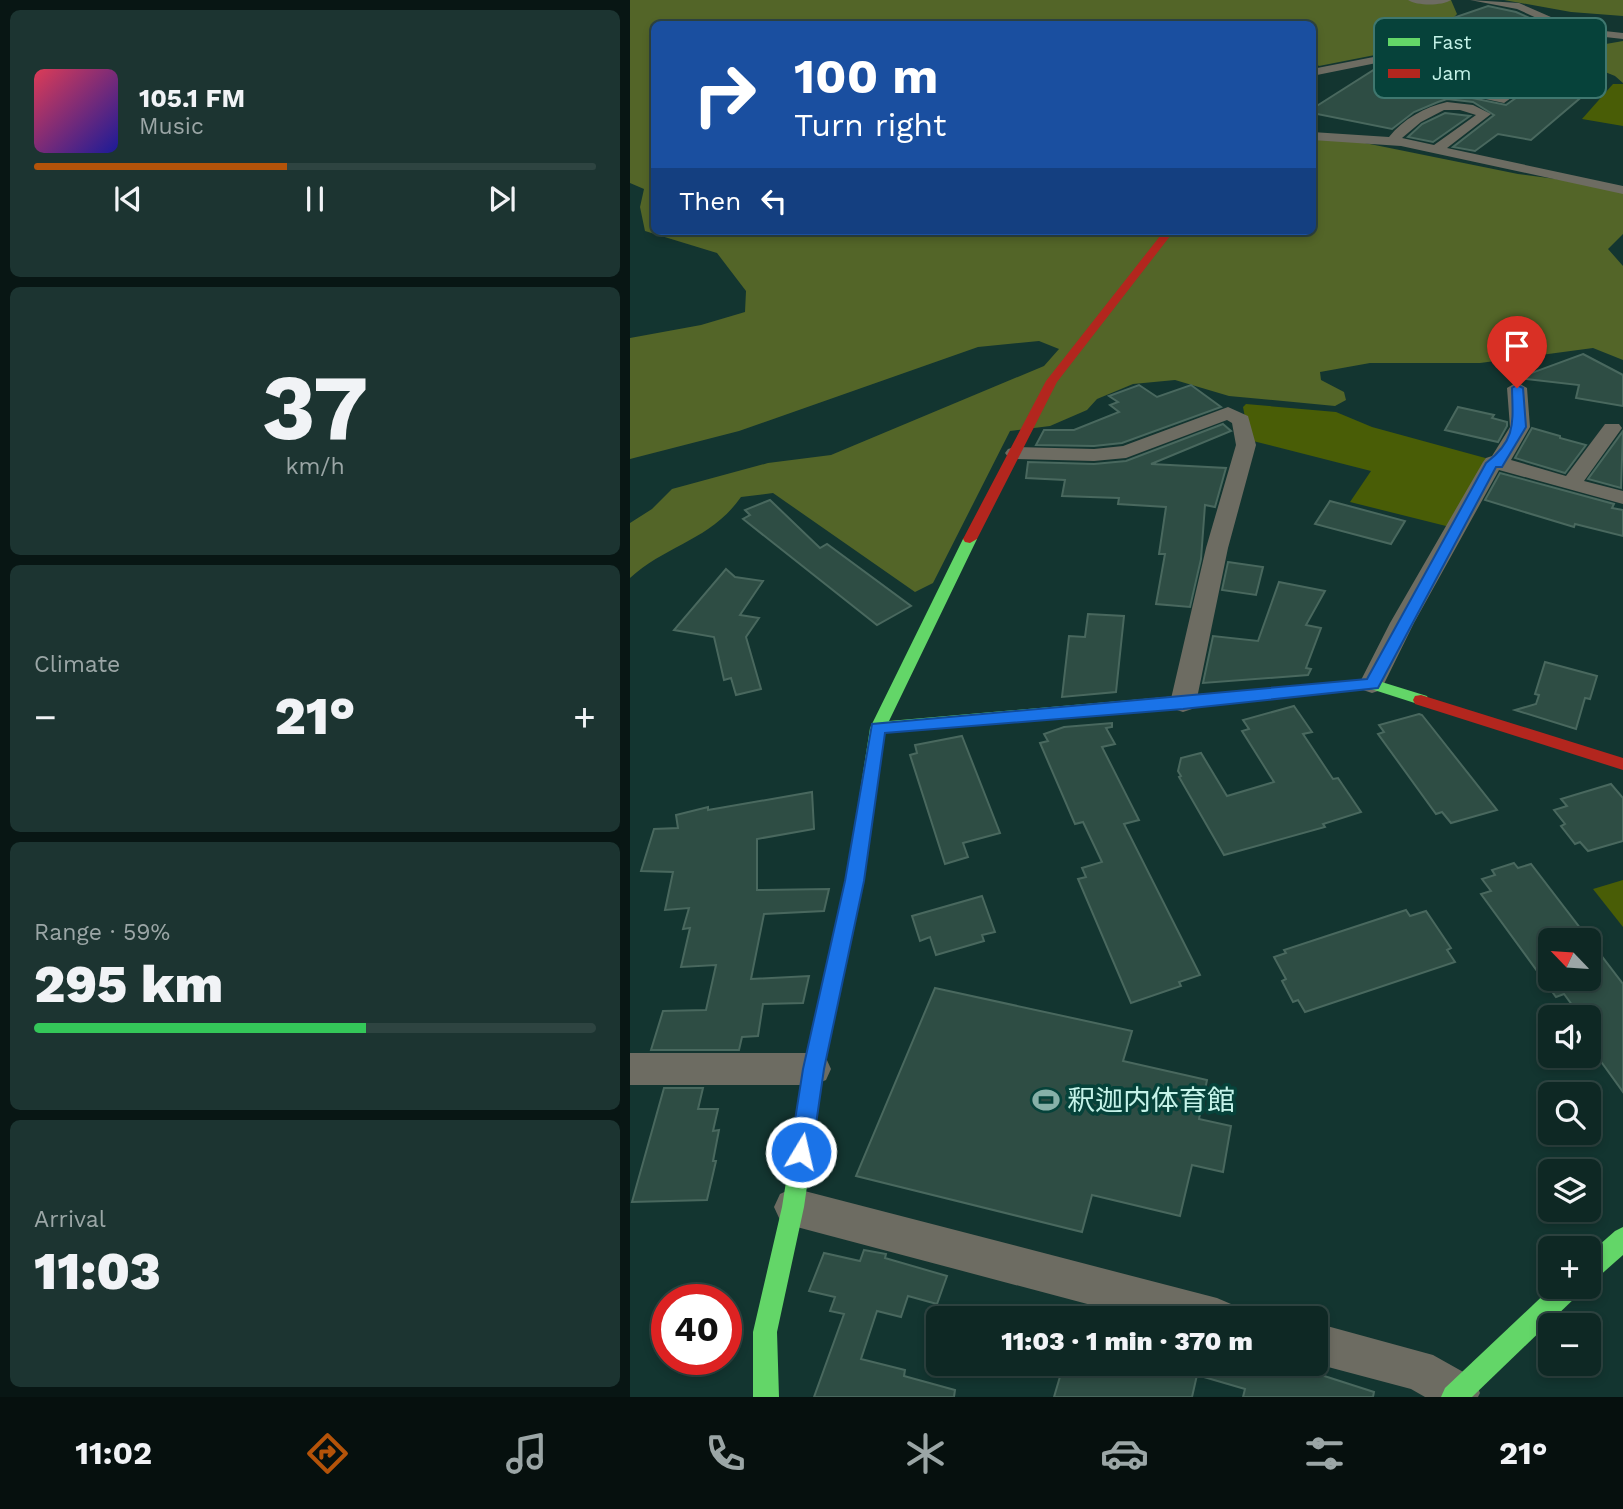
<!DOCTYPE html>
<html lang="en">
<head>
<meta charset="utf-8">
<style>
	body { margin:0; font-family:"Work Sans","Noto Sans JP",sans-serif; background:#1c3431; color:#f1f3f6; height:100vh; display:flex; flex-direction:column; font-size:26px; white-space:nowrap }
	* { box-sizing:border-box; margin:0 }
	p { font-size:23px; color:#9ba6a6 }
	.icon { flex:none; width:38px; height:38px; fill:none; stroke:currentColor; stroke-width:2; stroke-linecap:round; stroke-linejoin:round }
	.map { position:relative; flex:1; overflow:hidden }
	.sheet { display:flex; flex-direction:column; gap:10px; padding:10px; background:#081614; width:630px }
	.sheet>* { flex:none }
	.top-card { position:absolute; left:21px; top:21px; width:665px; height:214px; border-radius:10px; box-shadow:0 4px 10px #0003,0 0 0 2px #2e4441; background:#1a4fa0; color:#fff; overflow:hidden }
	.needle { width:46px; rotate:295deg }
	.tools { position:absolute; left:908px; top:928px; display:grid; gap:14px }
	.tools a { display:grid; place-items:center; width:63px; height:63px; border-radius:10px; background:#0e2824; box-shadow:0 4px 10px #0003,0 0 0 2px #2e4441; font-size:35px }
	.speed { position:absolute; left:21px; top:1284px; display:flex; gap:14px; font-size:35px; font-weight:700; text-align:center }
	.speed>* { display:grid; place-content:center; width:91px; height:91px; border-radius:50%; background:#0e2824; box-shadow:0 4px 10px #0003,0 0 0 2px #2e4441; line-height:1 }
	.speed .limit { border:10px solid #d22; background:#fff; color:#111 }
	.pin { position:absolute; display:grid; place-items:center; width:60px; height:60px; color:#fff; margin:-72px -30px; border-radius:50% 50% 50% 0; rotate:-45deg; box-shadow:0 0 7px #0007 }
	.pin .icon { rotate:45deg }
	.me { position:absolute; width:77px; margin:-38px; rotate:9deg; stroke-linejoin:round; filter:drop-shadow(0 0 5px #0008) }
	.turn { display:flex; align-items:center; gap:24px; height:147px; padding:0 28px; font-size:32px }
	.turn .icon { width:91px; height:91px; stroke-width:2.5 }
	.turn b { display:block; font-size:49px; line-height:60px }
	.then { display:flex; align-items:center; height:66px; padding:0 28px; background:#0003; gap:14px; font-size:26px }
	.big { font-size:52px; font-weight:800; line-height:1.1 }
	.sheet .tile { flex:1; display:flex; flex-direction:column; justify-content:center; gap:10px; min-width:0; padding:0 24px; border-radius:10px; background:#1c3431 }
	.sheet .dial { align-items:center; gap:0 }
	.dial b { font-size:91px; line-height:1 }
	.song { display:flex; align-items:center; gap:21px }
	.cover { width:84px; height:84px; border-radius:10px; background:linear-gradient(135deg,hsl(350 70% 55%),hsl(240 70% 35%)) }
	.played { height:7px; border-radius:4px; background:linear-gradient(90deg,#b45309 45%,#2e4441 45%) }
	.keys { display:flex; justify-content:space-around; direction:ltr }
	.heat { display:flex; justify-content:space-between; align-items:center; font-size:38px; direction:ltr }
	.charge { height:10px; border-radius:5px; background:linear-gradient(90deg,#34c759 59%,#2e4441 0) }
	.trip { position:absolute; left:296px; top:1306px; width:402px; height:70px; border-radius:10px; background:#0e2824; box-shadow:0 4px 10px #0003,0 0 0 2px #2e4441; font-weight:800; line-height:70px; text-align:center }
	.dock { display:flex; height:112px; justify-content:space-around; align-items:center; background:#06100e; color:#9ba6a6 }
	.dock .icon { width:49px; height:49px }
	.dock .active { color:#b45309 }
	.dock b { font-size:32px; color:#f1f3f6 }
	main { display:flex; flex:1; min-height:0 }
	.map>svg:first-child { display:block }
	.green { fill:#495d06 }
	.forest { fill:#536528 }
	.building { fill:#2e4d44; stroke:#49685e; stroke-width:2; fill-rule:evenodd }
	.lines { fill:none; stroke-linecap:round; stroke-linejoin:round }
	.street { fill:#6d6c62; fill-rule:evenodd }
	.fast { fill:#63d668; fill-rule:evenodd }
	.jam { fill:#b3261e; fill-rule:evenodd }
	.route { fill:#1a73e8; stroke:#114b97; stroke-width:2 }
	.labels { text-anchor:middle; stroke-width:7; stroke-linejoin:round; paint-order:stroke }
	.near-poi-label { font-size:28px; fill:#c5f3e9; stroke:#06423a; text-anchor:start }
	.key { fill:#06423a; stroke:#3f776f; stroke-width:2 }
	.key-label { font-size:19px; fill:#c5f3e9 }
</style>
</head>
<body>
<main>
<section class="sheet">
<div class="tile">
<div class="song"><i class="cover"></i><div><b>105.1 FM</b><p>Music</p></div></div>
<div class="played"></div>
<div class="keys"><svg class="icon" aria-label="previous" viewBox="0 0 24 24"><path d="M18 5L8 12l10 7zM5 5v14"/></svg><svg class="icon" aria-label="pause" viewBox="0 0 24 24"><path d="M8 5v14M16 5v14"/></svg><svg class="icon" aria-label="next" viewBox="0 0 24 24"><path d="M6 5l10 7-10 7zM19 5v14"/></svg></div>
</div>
<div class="tile dial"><b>37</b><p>km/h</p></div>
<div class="tile"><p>Climate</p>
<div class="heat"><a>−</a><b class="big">21°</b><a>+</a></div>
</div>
<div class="tile"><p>Range · 59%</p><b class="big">295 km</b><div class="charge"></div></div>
<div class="tile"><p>Arrival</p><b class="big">11:03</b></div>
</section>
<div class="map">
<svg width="993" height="1397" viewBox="0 0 993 1397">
	<rect width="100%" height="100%" fill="#133530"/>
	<g class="green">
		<polygon points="983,84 993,84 993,126 952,119"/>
		<polygon points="616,404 706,412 742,427 859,459 820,527 720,502 741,471 623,441 619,438 613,407"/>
		<polygon points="993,880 993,927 963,889"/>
	</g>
	<g class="forest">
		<path d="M0,0H821L827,14L819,23L811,42L689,66L683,62L682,24H24V231H682L683,139L725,141L888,174L993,188V234L978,249L993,266V360L963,348L850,363H740L690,372L691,380L714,392L716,400L705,406L599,396L545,380L503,384L467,399L457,410L420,426L380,431L303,583L285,592L143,493L111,497C81,540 36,545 0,578V523L22,509L42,489L138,463L201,455L414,366L429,349L409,341L348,347L109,431L0,459V338L71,325L115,312L116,291L87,253L15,231L10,207L14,189L0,183Z"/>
		<polygon points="874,0 993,0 993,16 941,12"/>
		<polygon points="993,41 993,83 985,76 948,61 953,48"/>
	</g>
	<g class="building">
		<polygon points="858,6 886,12 909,22 828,38 824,36 863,27 823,18"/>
		<polygon points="912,33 964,38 944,71 957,73 940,84 962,88 901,140 868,134 845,151 823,147 864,115 843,102 817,99 808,102 784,112 762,129 682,113 682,109 753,64 814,52 815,55 784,76 783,86 876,105 922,72 922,64 837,48"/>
		<polygon points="815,113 840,116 803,142 778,137 792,124"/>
		<polygon points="953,354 993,375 993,406 946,398 949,385 888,378"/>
		<polygon points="509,385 527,397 561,385 591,407 492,443 464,446 406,445 414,430 444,430 489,412 480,405 488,402 479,396"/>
		<polygon points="828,407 864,415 862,418 877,422 877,426 868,442 815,430"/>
		<polygon points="593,424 601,431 521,464 596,468 585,507 575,505 571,559 560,607 526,604 535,554 529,554 536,507 488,504 489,498 432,496 435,480 396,478 398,462 464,464 496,461"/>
		<polygon points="902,428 930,436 930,438 956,445 935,473 885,458"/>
		<polygon points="993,431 991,488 958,479"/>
		<polygon points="870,473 984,504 982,508 993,510 993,536 945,524 944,527 855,500"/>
		<polygon points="140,500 190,548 197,544 281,606 247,625 113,519 120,515 115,510"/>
		<polygon points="700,501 775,521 761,544 685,524"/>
		<polygon points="598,562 633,567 626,595 592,590"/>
		<polygon points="96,569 105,577 133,581 110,615 129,618 116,637 131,689 106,695 101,678 94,680 84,637 44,630"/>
		<polygon points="649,582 695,591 676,625 691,628 676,668 681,669 678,675 573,683 583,636 628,641"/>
		<polygon points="458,614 494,616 486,692 432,697 439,636 455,637"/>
		<polygon points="915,662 967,676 960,699 955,698 946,729 885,710 906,704 909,695 905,694"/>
		<polygon points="664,706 682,732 673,734 703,779 708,778 731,812 693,824 695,827 594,855 549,777 551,776 548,771 551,758 571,753 597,796 644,782 612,731 619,729 613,720"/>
		<polygon points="789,714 792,715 867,810 821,823 812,812 806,814 748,734 754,732 749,725"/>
		<polygon points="482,723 482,727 476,728 485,744 472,747 509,820 494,824 570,975 549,982 551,986 501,1003 448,879 456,877 452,868 472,862 453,822 445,824 410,743 418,741 414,734 434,727"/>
		<polygon points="332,736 370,833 333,843 338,857 315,864 280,755 287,753 285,745"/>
		<polygon points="981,784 993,798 993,841 958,851 950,842 945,844 931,826 935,824 924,810 937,806 931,799"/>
		<polygon points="182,792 184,829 127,839 127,890 199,889 194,911 134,914 121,979 179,976 173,1003 133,1004 128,1036 112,1037 109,1050 21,1050 33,1011 76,1010 86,965 51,967 60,928 53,929 59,908 35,910 43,872 11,871 24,829 48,828 46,815 78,807 78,810"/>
		<path d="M884,863L888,868L901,864L993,984V1092L959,1045V1017H951L934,994L926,997L851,894L861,891L852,879L865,875L862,870ZM920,940H959V978H920Z"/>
		<polygon points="352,896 365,932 352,935 354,941 306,955 300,937 290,941 282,916"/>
		<polygon points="776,910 780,916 796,911 821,948 817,950 825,962 675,1012 668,1000 663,1002 652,981 656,979 644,957 656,953 654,950"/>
		<polygon points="305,988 502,1031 493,1061 577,1080 569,1119 601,1126 593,1172 562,1165 550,1216 462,1195 452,1232 226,1176"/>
		<polygon points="34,1088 73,1088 68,1109 88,1109 83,1131 89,1130 83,1161 86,1161 77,1200 2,1202"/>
		<polygon points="234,1250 256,1254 255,1258 317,1276 307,1304 278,1296 271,1317 247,1311 231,1359 275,1370 274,1376 325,1390 324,1397 184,1397 214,1314 200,1311 205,1297 179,1291 194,1253 230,1261"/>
		<polygon points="434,1363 654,1363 744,1392 743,1397 613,1397 615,1389 567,1375 562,1397 424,1397"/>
	</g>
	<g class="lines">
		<g class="street">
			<path d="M778,0H821C812,6 787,6 778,0Z"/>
			<path d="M840,0L889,3L937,24L938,27L993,33V39L912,30L823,48L920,66V70L874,103L785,84V78L821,54L817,53L816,49L682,76V69L912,24L922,25L887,9ZM833,57L906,70L872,95L799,80Z"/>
			<path d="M817,102L843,105L861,114L817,148L993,186V194L771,146L682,140V132L759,137C773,119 795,107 817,102ZM814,110H830L846,115L804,145L772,138L791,122Z"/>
			<polygon points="887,382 897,388 900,427 881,460 936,476 975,424 989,424 992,428 954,481 993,491 993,504 869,470 784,623 751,690 742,693 733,690 729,684 760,623 853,462 856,458 862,456 880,427 877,388"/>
			<polygon points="598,407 618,416 626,445 598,548 566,703 562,709 553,712 544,709 540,703 576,548 606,445 602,423 597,420 496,458 464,461 385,459 378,457 375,453 378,449 385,447 464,449 493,446"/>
			<polygon points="0,1053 184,1053 196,1058 201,1069 196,1080 184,1085 0,1085"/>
			<polygon points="163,1188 587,1298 601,1304 607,1318 510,1318 163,1226 150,1220 144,1207 150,1194"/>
			<polygon points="686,1323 803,1355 844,1378 850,1393 848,1397 795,1397 781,1389 683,1363 686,1363"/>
		</g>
		<g class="fast">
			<polygon points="340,535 347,539 259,721 742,679 797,696 799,700 791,705 741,689 255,733 234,881 194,1069 174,1207 147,1332 149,1397 123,1397 123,1332 152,1207 174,1069 216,881 240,728 333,539"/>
			<polygon points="993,1227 993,1255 967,1278 959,1282 959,1254 985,1231"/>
			<polygon points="923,1286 953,1286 949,1294 842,1397 811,1397 815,1388"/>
		</g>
		<g class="jam">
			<polygon points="534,231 544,231 427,382 347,539 340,543 335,542 333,539 416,381"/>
			<polygon points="791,695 993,758 993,770 785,704 783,700 785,696"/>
		</g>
	</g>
	<path class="route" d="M887,385L893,388L896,427L872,467H866L748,688L553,709L255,733L234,881L194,1069L182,1152L179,1159L171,1162L163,1159L160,1152L173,1069L215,881L242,724L737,679L856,463C886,440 883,424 882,388Z"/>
	<defs>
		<g id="stadium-bare" transform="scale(2.1)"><path d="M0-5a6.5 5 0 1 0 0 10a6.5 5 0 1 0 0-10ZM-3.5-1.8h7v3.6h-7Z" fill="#87b0a8" stroke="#06423a" stroke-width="2.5" paint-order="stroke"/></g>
	</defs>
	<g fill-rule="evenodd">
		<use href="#stadium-bare" x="416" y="1100"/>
	</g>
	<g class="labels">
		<g class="near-poi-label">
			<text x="437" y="1110">釈迦内体育館</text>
		</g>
	</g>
	<rect x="744" y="18" width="232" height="80" rx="10" class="key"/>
	<rect x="758" y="38" width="32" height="8" fill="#63d668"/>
	<rect x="758" y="69" width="32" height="9" fill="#b3261e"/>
	<g class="key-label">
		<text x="802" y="49">Fast</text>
		<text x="802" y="80">Jam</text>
	</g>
</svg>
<div class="tools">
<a><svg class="needle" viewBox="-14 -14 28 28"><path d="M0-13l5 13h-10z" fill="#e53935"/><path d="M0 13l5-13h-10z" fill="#9ba6a6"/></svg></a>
<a><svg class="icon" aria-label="sound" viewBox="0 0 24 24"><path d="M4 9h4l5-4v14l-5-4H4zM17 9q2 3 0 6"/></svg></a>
<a><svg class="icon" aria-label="search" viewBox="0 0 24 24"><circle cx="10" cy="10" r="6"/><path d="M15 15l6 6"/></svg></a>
<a><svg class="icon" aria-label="layers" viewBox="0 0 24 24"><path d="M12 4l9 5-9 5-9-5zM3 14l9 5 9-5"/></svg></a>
<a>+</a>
<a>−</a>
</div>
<div class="speed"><div class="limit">40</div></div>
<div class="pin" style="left:887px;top:388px;background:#d93025"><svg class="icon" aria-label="arrive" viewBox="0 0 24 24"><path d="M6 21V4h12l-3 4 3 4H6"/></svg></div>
<svg class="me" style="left:171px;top:1152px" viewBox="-20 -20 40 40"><circle r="17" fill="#1a73e8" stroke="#fff" stroke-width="3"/><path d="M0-11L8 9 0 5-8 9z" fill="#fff"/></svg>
<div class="trip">11:03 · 1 min · 370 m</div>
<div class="top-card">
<div class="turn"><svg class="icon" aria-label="right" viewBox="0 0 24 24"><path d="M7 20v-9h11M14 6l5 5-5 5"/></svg><div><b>100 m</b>Turn right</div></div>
<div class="then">Then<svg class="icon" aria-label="left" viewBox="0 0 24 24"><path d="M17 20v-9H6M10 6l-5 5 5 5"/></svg></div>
</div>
</div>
</main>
<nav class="dock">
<b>11:02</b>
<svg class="icon active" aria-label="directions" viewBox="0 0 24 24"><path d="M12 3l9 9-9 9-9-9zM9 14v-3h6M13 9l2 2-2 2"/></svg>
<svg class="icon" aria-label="music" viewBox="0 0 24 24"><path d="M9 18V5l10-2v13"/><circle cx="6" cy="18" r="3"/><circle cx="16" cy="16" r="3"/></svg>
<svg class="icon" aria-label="phone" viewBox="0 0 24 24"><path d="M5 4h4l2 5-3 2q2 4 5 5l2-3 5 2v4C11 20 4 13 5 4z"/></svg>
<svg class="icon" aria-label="climate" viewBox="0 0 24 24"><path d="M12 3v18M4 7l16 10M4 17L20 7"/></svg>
<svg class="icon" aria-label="car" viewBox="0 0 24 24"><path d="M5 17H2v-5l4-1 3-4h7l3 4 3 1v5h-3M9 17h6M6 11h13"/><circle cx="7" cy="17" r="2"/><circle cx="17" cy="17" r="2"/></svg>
<svg class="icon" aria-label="filters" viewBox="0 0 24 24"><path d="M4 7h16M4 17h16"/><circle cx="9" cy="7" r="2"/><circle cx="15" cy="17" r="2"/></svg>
<b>21°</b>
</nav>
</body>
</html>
